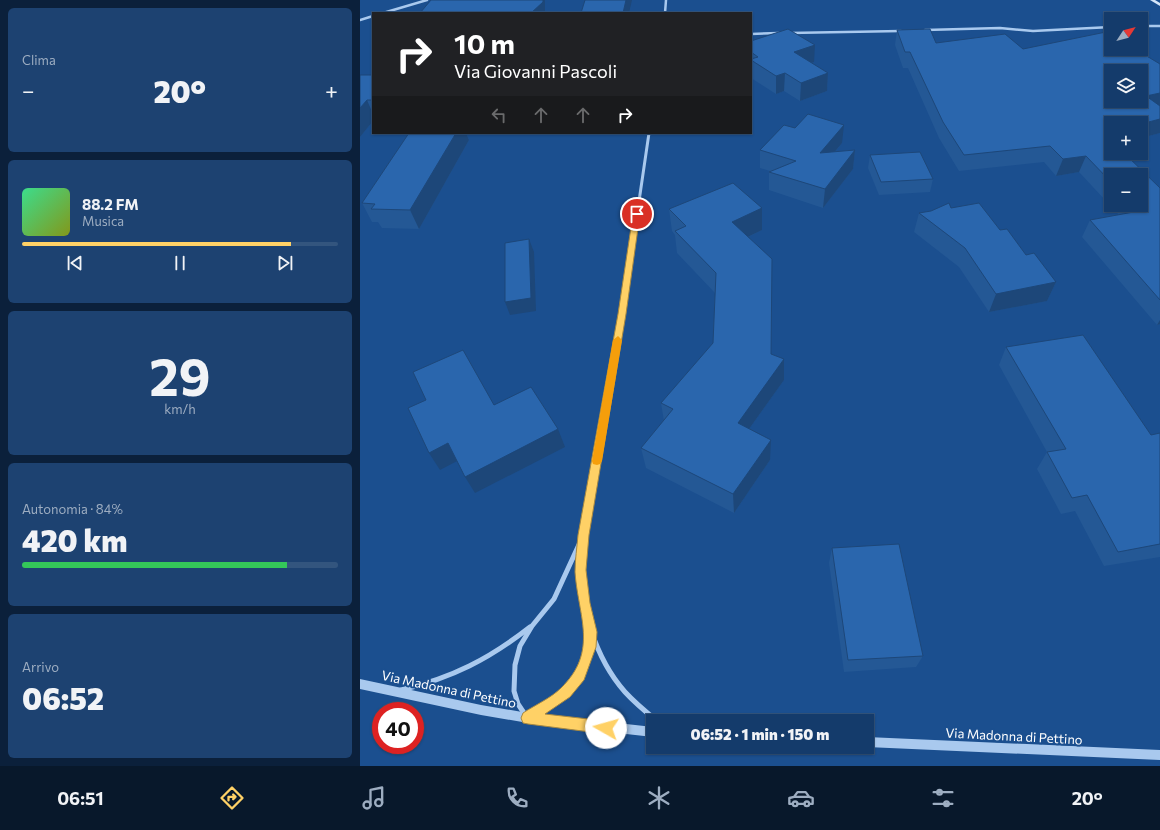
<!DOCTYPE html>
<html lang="it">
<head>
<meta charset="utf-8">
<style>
	body { margin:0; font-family:Commissioner,sans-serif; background:#1d4271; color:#f1f3f6; height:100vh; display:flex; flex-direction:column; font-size:15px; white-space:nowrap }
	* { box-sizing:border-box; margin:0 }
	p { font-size:13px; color:#9dadc1 }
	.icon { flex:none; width:22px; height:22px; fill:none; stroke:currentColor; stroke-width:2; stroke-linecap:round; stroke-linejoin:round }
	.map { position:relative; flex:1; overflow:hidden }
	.drawer { display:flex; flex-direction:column; gap:8px; padding:8px; background:#0b203b; width:360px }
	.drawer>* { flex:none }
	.banner { position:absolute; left:12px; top:12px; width:380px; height:122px; border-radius:0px; box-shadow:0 1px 3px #0004,0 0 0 1px #33557e; background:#202124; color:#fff; overflow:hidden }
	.needle { width:26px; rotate:54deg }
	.controls { position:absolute; left:744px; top:12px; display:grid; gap:8px }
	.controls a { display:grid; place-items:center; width:44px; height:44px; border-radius:0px; background:#143b6b; box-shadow:0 1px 3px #0004,0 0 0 1px #33557e; font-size:20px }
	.speed { position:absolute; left:12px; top:702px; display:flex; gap:8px; font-size:20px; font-weight:700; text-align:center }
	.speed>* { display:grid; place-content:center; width:52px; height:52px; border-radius:50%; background:#143b6b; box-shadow:0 1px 3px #0004,0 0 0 1px #33557e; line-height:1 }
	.speed .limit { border:6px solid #d22; background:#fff; color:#111 }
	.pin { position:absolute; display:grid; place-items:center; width:34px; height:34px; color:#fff; margin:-17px; border:2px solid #fff; border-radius:50%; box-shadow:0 1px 4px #0007 }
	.me { position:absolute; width:44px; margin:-22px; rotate:277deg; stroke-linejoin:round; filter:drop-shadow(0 0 3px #0008) }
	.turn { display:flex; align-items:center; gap:14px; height:84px; padding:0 16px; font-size:18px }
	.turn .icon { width:52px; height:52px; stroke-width:2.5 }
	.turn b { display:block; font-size:28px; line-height:34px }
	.lanes { display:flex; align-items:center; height:38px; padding:0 16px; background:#0003; justify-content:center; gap:20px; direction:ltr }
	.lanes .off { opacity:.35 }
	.big { font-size:30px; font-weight:800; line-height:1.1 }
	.drawer .widget { flex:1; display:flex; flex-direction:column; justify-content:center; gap:6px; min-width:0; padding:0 14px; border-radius:6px; background:#1d4271 }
	.drawer .dial { align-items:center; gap:0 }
	.dial b { font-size:52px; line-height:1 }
	.song { display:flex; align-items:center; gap:12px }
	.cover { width:48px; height:48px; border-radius:6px; background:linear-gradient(135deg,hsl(150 70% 55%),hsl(70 70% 35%)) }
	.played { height:4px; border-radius:2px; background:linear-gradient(90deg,#ffd166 85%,#33557e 85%) }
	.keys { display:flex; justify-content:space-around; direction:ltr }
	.heat { display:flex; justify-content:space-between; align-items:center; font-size:22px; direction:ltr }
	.charge { height:6px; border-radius:3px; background:linear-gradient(90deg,#34c759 84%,#33557e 0) }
	.trip { position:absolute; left:286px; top:714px; width:228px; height:40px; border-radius:0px; background:#143b6b; box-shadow:0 1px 3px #0004,0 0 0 1px #33557e; font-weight:800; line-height:40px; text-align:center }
	.tabs { display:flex; height:64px; justify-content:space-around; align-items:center; background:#08182b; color:#9dadc1 }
	.tabs .icon { width:28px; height:28px }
	.tabs .on { color:#ffd166 }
	.tabs b { font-size:18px; color:#f1f3f6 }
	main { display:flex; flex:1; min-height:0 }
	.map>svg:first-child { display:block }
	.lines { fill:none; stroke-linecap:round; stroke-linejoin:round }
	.minor-far3 { stroke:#a9c9ee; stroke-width:2.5 }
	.minor-far2 { stroke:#a9c9ee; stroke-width:3 }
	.minor-far1 { stroke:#a9c9ee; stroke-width:4 }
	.minor { stroke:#a9c9ee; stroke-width:5 }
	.tertiary { fill:#a9c9ee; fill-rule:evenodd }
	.secondary { fill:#d6e6fa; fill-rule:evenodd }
	.wall { fill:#245895; fill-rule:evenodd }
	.shaded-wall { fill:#1d4779 }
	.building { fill:#2a66ad; stroke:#1d4779; fill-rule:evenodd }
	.route { fill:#ffd166; stroke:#a68842 }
	.slow { fill:#f59e0b }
	.labels { text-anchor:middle; stroke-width:4; stroke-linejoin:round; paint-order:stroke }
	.near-street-label { font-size:13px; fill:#fff; stroke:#1b4f8f }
</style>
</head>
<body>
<main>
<section class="drawer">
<div class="widget"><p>Clima</p>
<div class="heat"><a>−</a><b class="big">20°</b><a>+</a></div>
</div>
<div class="widget">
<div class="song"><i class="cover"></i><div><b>88.2 FM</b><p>Musica</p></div></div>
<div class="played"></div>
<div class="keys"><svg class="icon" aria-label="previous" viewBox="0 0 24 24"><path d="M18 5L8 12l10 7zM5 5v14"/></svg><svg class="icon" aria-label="pause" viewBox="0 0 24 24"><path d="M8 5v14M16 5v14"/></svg><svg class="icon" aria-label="next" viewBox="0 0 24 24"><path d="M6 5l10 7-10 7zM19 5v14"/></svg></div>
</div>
<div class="widget dial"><b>29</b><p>km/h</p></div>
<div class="widget"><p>Autonomia · 84%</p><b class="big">420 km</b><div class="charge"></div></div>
<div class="widget"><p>Arrivo</p><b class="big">06:52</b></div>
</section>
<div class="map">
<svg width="800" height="766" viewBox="0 0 800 766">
	<rect width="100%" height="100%" fill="#1b4f8f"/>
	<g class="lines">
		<g class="minor-far3">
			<polyline points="23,13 67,0"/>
			<polyline points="305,13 306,0"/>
			<polyline points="0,20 13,16"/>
			<polyline points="781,26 800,26"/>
			<polyline points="565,30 640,28 673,31 751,27"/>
			<polyline points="429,33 541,31"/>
			<polyline points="391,34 419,33"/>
		</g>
		<polyline class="minor-far2" points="266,290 289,133"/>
		<polyline class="minor-far1" points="229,499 266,289"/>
		<g class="minor">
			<path d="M230,498C226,519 221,540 221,562C220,607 235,658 265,692C275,703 286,712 297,721"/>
			<path d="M41,690C92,678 129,659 170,627"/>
			<polyline points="166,716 158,704 154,691 155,665 160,646 172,626 194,599 222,538"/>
			<path d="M171,716C207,694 226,678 231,634"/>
		</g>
		<g class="tertiary">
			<polygon points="0,679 121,705 168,713 293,727 293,737 168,723 121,715 0,689"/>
			<polygon points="507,737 800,750 800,760 507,747"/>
		</g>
		<polygon class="secondary" points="790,0 795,0 800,3 800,6"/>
	</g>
	<g class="wall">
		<path d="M537,30L576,43L663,49L800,64V133L781,138V123L751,153H769L767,156L800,188V324L797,325L722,237L730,220L759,215L719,172L696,176L684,162L599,171L579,138L548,68H543L535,45ZM751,175L781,205H751Z"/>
		<polygon points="391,41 454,62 452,63 468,73 467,91 440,101 424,91 416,94 391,78"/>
		<polygon points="0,75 13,75 13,121 0,137"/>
		<polygon points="49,133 106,133 109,140 59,229 22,228 18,222 12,222 2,203"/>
		<polygon points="482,143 475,152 495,150 493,169 463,208 409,190 409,172 410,171 400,168 400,150"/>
		<polygon points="510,155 573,179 570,192 519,195 508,168"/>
		<polygon points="402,208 402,230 388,237 411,354 424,359 424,380 389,429 410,460 374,513 286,468 281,448 304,421 301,403 353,343 355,293 317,253 315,235 312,231 309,209"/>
		<polygon points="591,208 640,230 696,282 687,301 629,312 599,267 554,232 559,213"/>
		<polygon points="646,347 791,435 800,433 800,557 744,566 715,511 701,514 677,469 687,452 639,365"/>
		<polygon points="472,548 563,656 556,667 484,672 469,563"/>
	</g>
	<g class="shaded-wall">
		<polygon points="183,0 185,0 185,13 171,13"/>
		<polygon points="266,0 272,0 269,13 263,13"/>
		<polygon points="455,45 454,62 434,70 434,52"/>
		<polygon points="425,73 424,91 416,94 416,76"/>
		<polygon points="468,73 467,91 440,101 441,83"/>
		<polygon points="800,93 800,107 786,96"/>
		<polygon points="7,100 13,114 13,121 0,137 0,108"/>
		<polygon points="800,119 800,133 781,138 781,124"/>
		<polygon points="484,125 482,143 459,171 460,153"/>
		<polygon points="96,133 106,133 109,140 59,229 50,210"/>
		<polygon points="495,150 493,169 463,208 465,189"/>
		<polygon points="761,153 769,153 763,166"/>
		<polygon points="726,156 719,172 696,176 703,159"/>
		<polygon points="402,208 402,230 373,244 372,222"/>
		<polygon points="169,239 174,252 176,311 150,315 145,302"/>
		<polygon points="696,282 687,301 629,312 636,294"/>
		<polygon points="800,320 800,324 797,325"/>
		<polygon points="424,359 424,380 379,443 378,423"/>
		<polygon points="198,429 205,447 115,493 105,477"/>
		<polygon points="411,440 410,460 374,513 373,494"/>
		<polygon points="88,443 99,460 80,470 69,453"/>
	</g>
	<g class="building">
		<polygon points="71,0 183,0 183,2 171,13 60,13"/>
		<polygon points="225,0 266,0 263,13 221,13"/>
		<polygon points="428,29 455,45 434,52 468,73 441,83 425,73 416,76 391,60 391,59 398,57 391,52 391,41"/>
		<path d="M570,29L576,43L645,34L663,49L746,32L751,35V49H775L800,64V93L786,96L800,106V119L781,124V123H751V153H764L800,188V300L730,220L779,211L773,205H781V175H751V182L726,156L703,159L690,146L604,155L583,122L550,52H545L537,30ZM751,71H781V101H751Z"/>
		<polygon points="0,75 13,75 13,100 7,100 0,108"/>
		<polygon points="448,114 484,125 460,153 495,150 465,189 409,172 436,161 400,150 424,125 435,128"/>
		<polygon points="49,133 96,133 50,210 11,209 15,204 2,203"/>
		<polygon points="560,152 573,179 521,182 510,155"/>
		<polygon points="373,183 402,208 372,222 412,259 411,354 424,359 378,423 411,440 373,494 281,448 313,409 301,403 353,343 356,273 315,231 326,226 309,209"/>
		<polygon points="589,203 591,208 619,203 640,230 647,229 666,255 674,253 696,282 636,294 605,248 559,213 571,211"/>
		<polygon points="169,239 171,298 145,302 145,243"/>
		<polygon points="723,335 791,435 800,433 800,544 758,552 727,495 712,498 687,452 706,449 646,347"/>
		<polygon points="103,350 134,405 171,387 198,429 105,477 88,443 69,453 48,408 66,400 53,372"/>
		<polygon points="539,544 563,656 488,660 472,548"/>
	</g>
	<path class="route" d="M277,212L280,214L266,314L229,535L226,570L230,603L237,632L236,647L224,680L210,697L185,714L246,721L251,723L253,728L251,732L246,734L168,724L163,723L161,718L163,713C175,705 191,698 201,688C239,651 218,616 215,572C215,560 217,547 218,535L258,314L273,214Z"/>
	<polygon class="slow" points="258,336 262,340 242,461 240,464 237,465 233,464 232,461 253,340"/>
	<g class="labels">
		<g class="near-street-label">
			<text transform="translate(89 689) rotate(12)" y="5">Via Madonna di Pettino</text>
			<text transform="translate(654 736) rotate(3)" y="5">Via Madonna di Pettino</text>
		</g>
	</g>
</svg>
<div class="controls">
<a><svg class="needle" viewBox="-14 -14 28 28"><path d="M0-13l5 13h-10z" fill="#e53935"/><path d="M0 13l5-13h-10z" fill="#9dadc1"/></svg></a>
<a><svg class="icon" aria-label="layers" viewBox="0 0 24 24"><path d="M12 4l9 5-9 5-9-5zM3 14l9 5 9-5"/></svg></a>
<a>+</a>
<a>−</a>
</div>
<div class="speed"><div class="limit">40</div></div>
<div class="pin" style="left:277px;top:214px;background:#d93025"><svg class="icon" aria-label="arrive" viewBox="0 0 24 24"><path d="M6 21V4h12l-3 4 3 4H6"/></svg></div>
<svg class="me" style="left:246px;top:728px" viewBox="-20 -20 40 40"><circle r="19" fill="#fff"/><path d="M0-13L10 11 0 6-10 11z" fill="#ffd166"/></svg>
<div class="trip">06:52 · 1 min · 150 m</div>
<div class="banner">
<div class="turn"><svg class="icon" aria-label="right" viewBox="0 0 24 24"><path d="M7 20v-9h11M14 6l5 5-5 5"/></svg><div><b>10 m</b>Via Giovanni Pascoli</div></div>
<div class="lanes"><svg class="icon off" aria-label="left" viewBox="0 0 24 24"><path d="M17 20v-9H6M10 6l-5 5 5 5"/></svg><svg class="icon off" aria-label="ahead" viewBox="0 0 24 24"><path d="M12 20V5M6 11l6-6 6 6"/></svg><svg class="icon off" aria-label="ahead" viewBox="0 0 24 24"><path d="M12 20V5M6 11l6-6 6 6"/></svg><svg class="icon" aria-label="right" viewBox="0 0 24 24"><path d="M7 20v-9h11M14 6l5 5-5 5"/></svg></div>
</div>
</div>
</main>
<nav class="tabs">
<b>06:51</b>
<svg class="icon on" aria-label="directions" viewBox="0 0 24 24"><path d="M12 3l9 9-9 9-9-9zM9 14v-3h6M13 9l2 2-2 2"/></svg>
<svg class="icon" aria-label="music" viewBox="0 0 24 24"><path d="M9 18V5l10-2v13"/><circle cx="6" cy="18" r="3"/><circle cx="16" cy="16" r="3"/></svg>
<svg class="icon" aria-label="phone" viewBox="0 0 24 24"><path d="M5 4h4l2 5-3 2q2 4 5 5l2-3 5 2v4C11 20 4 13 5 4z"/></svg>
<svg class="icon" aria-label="climate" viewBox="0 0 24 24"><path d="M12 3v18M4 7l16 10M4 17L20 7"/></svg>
<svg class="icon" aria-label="car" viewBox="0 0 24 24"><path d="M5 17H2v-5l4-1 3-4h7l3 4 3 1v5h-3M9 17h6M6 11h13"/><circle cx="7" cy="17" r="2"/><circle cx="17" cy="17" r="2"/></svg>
<svg class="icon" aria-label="filters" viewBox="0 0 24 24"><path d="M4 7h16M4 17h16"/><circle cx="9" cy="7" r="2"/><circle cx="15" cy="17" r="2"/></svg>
<b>20°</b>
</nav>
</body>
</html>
